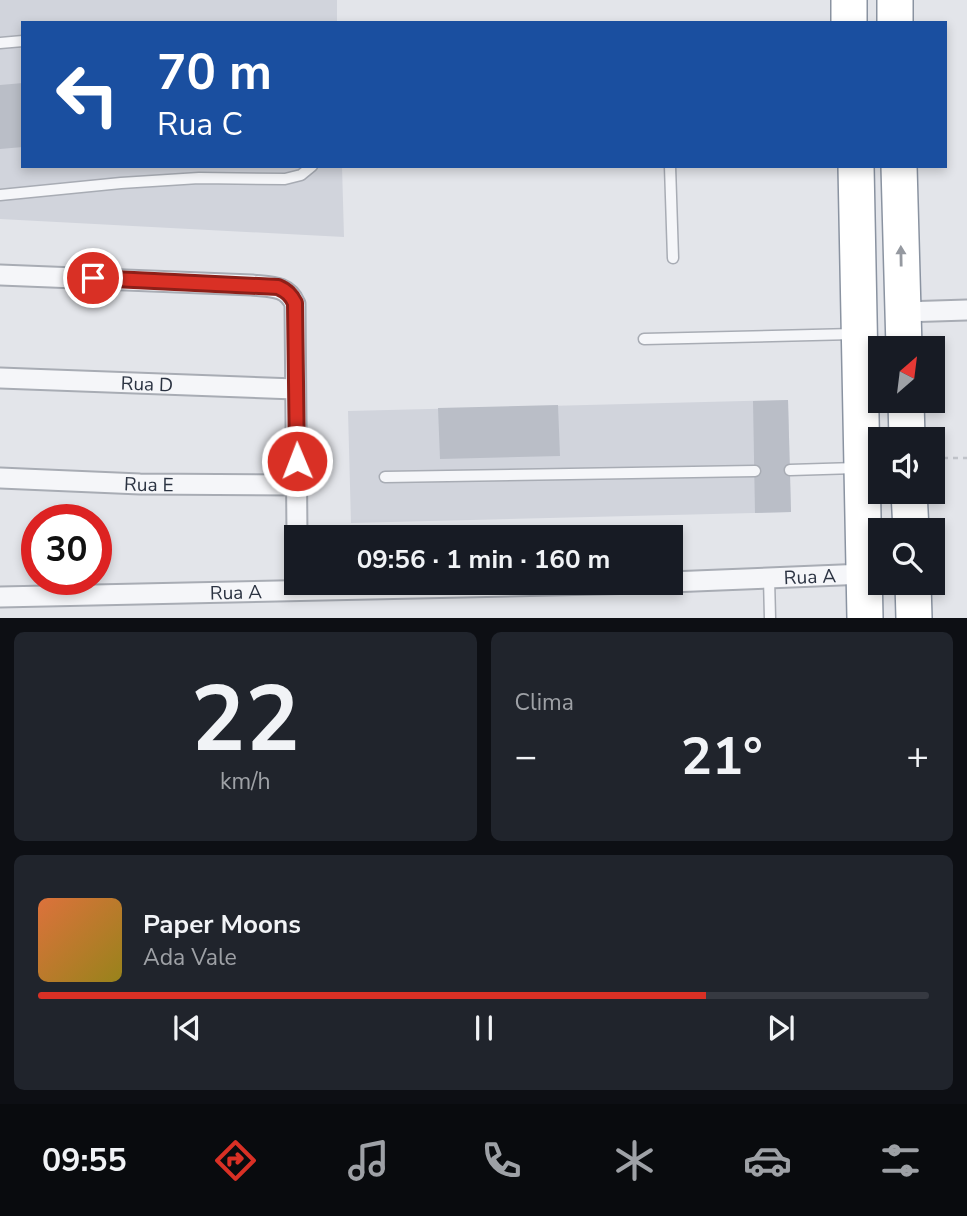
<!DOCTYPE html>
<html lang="pt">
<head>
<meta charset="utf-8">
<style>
	body { margin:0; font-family:"Nunito Sans",sans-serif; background:#20242c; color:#f1f3f6; height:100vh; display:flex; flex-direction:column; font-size:26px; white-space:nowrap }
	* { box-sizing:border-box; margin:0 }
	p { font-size:23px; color:#9ea1a6 }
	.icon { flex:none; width:38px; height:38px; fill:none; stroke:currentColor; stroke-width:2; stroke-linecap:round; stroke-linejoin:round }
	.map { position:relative; height:618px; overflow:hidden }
	.sheet { display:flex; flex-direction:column; gap:14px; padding:14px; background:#0d0f14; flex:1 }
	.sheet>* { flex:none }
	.banner { position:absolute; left:21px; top:21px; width:926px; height:147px; border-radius:0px; box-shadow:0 4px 10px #0003; background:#1a4fa0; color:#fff; overflow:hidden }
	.needle { width:46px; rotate:28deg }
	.tools { position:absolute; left:868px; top:336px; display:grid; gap:14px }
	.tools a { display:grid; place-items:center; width:77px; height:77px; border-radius:0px; background:#171b24; box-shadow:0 4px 10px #0003; font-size:35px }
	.speed { position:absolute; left:21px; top:504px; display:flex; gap:14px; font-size:35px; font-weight:700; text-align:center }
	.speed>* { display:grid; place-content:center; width:91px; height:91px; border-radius:50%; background:#171b24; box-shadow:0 4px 10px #0003; line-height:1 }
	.speed .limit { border:10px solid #d22; background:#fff; color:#111 }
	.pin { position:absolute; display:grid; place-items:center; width:60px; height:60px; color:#fff; margin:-30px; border:4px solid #fff; border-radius:50%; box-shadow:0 2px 7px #0007 }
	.me { position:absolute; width:77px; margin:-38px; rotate:359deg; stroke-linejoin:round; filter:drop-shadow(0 0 5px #0008) }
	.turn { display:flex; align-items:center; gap:24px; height:147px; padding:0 21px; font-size:32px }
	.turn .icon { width:91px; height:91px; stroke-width:2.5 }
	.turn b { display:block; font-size:49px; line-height:60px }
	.big { font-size:52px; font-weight:700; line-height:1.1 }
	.sheet .card { flex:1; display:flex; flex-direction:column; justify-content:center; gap:10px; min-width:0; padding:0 24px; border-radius:10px; background:#20242c }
	.sheet .dial { align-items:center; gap:0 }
	.dial b { font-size:91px; line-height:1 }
	.song { display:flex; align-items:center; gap:21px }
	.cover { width:84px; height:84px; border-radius:10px; background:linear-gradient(135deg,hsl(20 70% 55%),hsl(50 70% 35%)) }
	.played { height:7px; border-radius:4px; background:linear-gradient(90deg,#d93025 75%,#363941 75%) }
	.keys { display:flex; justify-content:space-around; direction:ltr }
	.heat { display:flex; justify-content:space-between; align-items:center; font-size:38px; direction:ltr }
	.sheet .tiles { flex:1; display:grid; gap:14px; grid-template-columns:1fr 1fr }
	.card:last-child { grid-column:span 2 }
	.trip { position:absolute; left:284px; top:525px; width:399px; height:70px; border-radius:0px; background:#171b24; box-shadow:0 4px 10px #0003; font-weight:700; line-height:70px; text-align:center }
	.menu { display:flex; height:112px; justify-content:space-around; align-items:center; background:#090b0e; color:#9ea1a6 }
	.menu .icon { width:49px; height:49px }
	.menu .selected { color:#d93025 }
	.menu b { font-size:32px; color:#f1f3f6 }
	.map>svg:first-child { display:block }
	.built { fill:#d1d4dc }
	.building { fill:#babec7 }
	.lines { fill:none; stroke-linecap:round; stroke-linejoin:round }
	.lane-casing { stroke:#a8acb4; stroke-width:13 }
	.street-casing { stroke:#a8acb4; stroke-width:23 }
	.highway-casing { stroke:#8a93a1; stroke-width:38 }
	.path { stroke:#c0c3c9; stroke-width:2.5; stroke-dasharray:5 5; stroke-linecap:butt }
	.lane { stroke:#f5f6f9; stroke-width:10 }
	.street { stroke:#f5f6f9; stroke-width:19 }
	.highway { stroke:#fff; stroke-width:35 }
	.oneway { fill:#9599a0 }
	.route-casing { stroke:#8d1f18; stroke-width:18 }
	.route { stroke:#d93025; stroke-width:12 }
	.labels { text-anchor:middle; stroke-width:5; stroke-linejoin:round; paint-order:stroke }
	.street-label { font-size:19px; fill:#2b3342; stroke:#f2f4f8 }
</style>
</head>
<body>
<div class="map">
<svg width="967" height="618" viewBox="0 0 967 618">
	<rect width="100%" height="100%" fill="#e3e5ea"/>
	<g class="built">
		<polygon points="0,0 337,0 337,23 23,23 23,166 342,166 344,237 0,219"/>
		<polygon points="788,400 791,512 351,523 348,411"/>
	</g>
	<g class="building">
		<polygon points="23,83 23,147 0,149 0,85"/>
		<polygon points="788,400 791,512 755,513 753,401"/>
		<polygon points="558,405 560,456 440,459 438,408"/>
	</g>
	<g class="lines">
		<g class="lane-casing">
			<g id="lane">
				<polyline points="0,43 23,41"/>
				<polyline points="670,166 673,258"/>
				<polyline points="0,195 121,183 199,178 285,179 301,175 312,166"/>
				<polyline points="644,339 853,334"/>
				<polyline points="790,470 856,468"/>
				<polyline points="385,477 755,471"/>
				<polyline points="769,578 770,618"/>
			</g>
		</g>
		<g class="street-casing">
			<g id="street">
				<path d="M0,275L252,285C270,287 287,285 295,304L297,537"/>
				<polyline points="903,312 967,310"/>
				<path id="s1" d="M0,378L295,389"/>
				<path id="s2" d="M0,478L140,484L297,485"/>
				<path id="s3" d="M670,582L865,574"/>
				<path id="s4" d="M0,597L642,583"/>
			</g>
		</g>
		<g class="highway-casing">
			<g id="highway">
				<polyline points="849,0 849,23"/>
				<polyline points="895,0 895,23"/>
				<polyline points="856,166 865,618"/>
				<polyline points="899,166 904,348"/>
				<polyline points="906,401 907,439"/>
				<polyline points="909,492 911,530"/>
				<polyline points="913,583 914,618"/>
			</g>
		</g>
		<polyline class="path" points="933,458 967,458"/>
		<use href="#lane" class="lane"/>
		<use href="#street" class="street"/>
		<use href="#highway" class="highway"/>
	</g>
	<defs><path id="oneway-solid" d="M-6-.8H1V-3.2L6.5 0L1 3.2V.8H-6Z" transform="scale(1.75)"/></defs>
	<use class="oneway" href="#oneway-solid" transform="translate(901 256) rotate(-91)"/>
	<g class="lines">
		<g class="route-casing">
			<path id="route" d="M93,278L278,287C287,291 291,295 295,303L297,461"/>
		</g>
		<use href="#route" class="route"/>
	</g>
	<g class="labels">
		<g class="street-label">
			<text dy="7" stroke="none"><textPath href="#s1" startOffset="147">Rua D</textPath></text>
			<text dy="7" stroke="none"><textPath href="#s2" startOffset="149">Rua E</textPath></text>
			<text dy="7" stroke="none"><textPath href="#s3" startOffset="140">Rua A</textPath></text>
			<text dy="7" stroke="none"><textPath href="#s4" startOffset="236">Rua A</textPath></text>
		</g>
	</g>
</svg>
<div class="tools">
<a><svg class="needle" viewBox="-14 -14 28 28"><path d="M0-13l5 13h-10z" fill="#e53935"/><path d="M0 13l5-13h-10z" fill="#9ea1a6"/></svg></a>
<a><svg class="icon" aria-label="sound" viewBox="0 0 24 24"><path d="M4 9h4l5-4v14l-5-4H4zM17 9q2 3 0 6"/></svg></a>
<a><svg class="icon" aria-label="search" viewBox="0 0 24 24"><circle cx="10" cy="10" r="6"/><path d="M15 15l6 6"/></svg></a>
</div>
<div class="speed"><div class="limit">30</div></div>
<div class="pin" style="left:93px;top:278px;background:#d93025"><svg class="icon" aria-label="arrive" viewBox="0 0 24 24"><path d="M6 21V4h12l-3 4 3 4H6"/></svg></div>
<svg class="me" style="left:297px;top:461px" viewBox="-20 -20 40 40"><circle r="17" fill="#d93025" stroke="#fff" stroke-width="3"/><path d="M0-11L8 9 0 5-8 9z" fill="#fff"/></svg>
<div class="trip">09:56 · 1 min · 160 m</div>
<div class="banner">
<div class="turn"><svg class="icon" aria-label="left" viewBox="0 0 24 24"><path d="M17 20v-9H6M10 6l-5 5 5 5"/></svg><div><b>70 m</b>Rua C</div></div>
</div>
</div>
<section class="sheet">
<div class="tiles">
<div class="card dial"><b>22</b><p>km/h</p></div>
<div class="card"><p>Clima</p>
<div class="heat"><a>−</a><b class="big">21°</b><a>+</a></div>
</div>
<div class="card">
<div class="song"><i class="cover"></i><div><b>Paper Moons</b><p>Ada Vale</p></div></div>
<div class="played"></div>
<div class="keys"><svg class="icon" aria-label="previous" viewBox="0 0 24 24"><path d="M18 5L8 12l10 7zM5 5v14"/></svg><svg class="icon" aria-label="pause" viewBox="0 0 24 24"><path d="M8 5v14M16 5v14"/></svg><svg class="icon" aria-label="next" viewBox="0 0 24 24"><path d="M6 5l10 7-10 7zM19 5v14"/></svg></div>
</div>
</div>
</section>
<nav class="menu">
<b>09:55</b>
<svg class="icon selected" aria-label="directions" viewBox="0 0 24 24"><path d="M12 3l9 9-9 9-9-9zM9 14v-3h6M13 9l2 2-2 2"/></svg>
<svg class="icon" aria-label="music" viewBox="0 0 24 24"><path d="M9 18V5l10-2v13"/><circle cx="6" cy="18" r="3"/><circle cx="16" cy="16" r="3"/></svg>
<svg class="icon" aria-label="phone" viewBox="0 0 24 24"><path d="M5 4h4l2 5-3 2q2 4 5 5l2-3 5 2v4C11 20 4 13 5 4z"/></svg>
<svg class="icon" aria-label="climate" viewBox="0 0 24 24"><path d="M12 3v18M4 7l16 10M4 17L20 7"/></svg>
<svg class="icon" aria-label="car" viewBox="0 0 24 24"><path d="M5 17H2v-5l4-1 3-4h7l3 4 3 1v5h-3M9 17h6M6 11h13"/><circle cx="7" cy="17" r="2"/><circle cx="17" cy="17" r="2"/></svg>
<svg class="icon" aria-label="filters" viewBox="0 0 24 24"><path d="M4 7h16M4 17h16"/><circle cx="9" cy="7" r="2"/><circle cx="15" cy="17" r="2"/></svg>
</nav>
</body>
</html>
